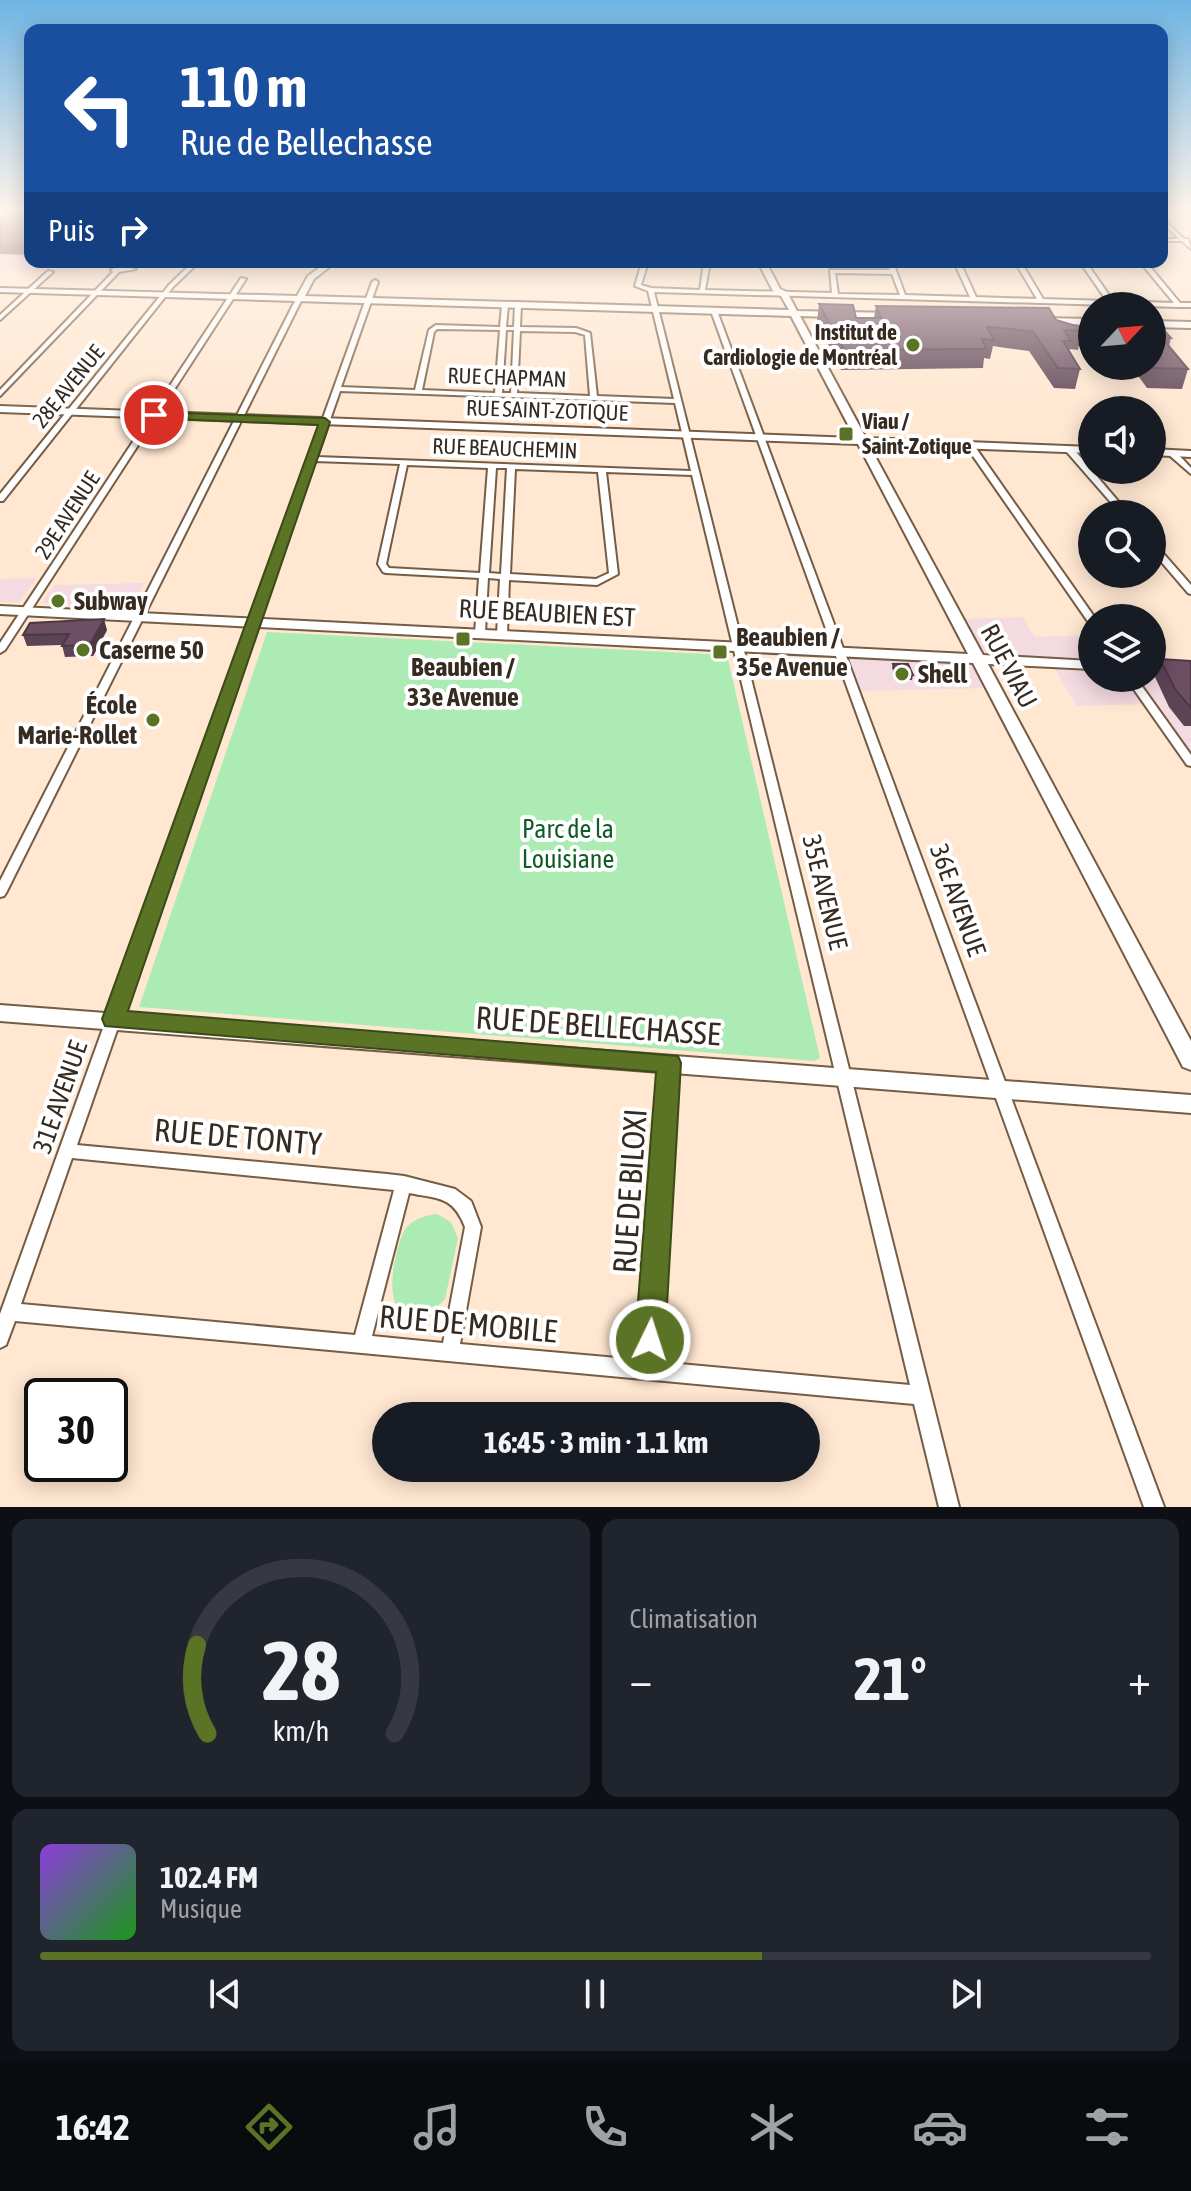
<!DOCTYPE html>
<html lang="fr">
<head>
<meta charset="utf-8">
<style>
	body { margin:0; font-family:"Asap Condensed",sans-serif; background:#20242c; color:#f1f3f6; height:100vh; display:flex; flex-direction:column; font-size:30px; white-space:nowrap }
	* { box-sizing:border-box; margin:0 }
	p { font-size:26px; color:#9ea1a6 }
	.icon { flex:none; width:44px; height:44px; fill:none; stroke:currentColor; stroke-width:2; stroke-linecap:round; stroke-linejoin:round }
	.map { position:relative; height:1507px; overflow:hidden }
	.sheet { display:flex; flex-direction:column; gap:12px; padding:12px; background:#0d0f14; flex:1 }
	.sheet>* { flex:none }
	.guide { position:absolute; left:24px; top:24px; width:1144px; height:244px; border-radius:16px; box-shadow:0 4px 20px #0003; background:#1a4fa0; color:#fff; overflow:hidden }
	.needle { width:52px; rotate:64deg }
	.controls { position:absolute; left:1078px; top:292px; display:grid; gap:16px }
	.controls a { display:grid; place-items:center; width:88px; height:88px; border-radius:50%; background:#171b24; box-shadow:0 4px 20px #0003; font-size:40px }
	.speed { position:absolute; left:24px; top:1378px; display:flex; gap:16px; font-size:40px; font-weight:700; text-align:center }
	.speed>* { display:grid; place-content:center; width:104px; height:104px; border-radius:50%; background:#171b24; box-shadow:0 4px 20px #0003; line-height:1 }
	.speed .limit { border:4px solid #111; border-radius:12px; background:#fff; color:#111 }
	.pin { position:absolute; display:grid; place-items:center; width:68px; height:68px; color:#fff; margin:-34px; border:4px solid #fff; border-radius:50%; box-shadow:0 2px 8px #0007 }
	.me { position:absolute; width:88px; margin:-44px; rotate:4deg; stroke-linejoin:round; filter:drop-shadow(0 0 6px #0008) }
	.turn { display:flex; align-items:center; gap:28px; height:168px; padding:0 24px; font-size:36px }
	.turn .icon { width:104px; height:104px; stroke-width:2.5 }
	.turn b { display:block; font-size:56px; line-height:68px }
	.then { display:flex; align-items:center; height:76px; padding:0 24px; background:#0003; gap:16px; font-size:30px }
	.big { font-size:60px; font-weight:700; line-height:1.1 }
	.sheet .widget { flex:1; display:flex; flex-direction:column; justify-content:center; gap:12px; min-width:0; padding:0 28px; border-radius:16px; background:#20242c }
	.sheet .dial { align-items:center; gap:0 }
	.dial svg { height:208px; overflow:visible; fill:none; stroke:#363941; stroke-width:7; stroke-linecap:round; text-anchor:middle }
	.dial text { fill:#f1f3f6; stroke:none }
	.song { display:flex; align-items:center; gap:24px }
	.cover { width:96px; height:96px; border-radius:12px; background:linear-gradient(135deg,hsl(270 70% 55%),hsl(120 70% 35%)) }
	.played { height:8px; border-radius:4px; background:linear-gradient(90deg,#5b7324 65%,#363941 65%) }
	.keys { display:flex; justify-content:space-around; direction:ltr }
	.heat { display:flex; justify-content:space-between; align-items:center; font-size:44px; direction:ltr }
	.sheet .tiles { flex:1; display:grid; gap:12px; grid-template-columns:1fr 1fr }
	.widget:last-child { grid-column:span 2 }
	.trip { position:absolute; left:372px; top:1402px; width:448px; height:80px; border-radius:40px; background:#171b24; box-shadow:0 4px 20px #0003; font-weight:700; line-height:80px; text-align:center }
	.menu { display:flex; height:128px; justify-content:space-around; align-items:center; background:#090b0e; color:#9ea1a6 }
	.menu .icon { width:56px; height:56px }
	.menu .selected { color:#5b7324 }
	.menu b { font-size:36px; color:#f1f3f6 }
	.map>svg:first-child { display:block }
	.commercial { fill:#f4dae1 }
	.green { fill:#adebb5 }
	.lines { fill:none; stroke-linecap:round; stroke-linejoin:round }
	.street-casing { stroke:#755c45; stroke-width:4 }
	.secondary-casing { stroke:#755c45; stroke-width:4 }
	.street { fill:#fff; fill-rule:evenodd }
	.secondary { fill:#fff; fill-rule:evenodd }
	.wall { fill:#5d4455 }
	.shaded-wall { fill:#4c3745 }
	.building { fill:#6c4f63; stroke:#4c3745; stroke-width:2 }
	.route { fill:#5b7324; stroke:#3b4b17; stroke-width:2 }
	.poi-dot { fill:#5b7324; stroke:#fff; stroke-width:3 }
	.labels { text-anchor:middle; stroke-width:8; stroke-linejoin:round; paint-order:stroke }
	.far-poi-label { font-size:22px; font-weight:bold; fill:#362b21; stroke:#fff; text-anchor:end }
	.far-street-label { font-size:22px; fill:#362b21; stroke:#fff }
	.poi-label { font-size:26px; font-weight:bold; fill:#362b21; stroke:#fff; text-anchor:start }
	.street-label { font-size:26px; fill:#362b21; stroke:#fff }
	.park-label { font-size:26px; fill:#125c27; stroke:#fff }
	.near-street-label { font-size:32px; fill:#362b21; stroke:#fff }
</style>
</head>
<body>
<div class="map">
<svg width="1191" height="1507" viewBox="0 0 1191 1507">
	<rect width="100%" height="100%" fill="#ffe7d1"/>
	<g class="commercial">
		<polygon points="0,212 30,212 30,262 94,262 78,272 0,270"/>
		<polygon points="36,578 20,602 0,602 0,579"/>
		<polygon points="145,583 130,608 42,603 54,585"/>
		<polygon points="1023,617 1034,637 1092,635 1092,678 1152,678 1152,667 1191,670 1191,763 1149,704 1077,706 1053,666 980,664 991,688 856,691 845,654 970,655 955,619"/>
	</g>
	<g class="green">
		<polygon points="267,632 727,655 820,1058 814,1061 139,1007"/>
		<path d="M437,1214L451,1222L458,1238L445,1299L431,1313L404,1314C383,1301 395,1250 404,1231C410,1220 426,1215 437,1214Z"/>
	</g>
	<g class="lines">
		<g class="street-casing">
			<g id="street">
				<polygon points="1162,218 1184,239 1188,239 1191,249 1182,241 1162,241 1162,239 1179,239 1162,222"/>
				<polygon points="193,262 199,262 173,287 3,501 0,501 0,494 169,285"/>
				<polygon points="290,262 333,262 334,263 331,265 293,264"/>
				<path d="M642,262H648L641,285L651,288L700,290L704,262H710L705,290L832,293L830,270H890L887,262H893L905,295L970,297L954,262H960L976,297L1037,299L1015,262H1021L1043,299L1107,301L1080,262H1086L1113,301L1174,303L1140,262H1146L1180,303H1191V307H1179L654,292L959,1507H939L914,1404L15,1321L6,1345L0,1348V1314L372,282L375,280L378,282L341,387L415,390L429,330L436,325L500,327L502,305L505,303L508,305L506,327H514L515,305L518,303L521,305L520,327L576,328L590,333L597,396L674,399L648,291L635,286ZM835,273L892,274L900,295L838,294ZM437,329L500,330L495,393L422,390L434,332ZM506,330H514L511,393H502ZM520,331L575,332L585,335L590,396L517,393ZM340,391L675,403L691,471L317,457ZM315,461L400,464L378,564L383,572L386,573L479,578L475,633L480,636L485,633L488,578L500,579L497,634L502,637L507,634L509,580L597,585L618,574L606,472L692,475L910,1385L658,1362L676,1063L674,1059L669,1057L664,1059L662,1063L640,1360L460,1344L481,1227L473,1206L471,1201L455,1189L404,1176L387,1174L77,1145ZM407,465L488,468L480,573L389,568L386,564ZM496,468H507L501,574L489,573ZM515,469L598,472L609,573L596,579L510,574ZM72,1158L394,1190L355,1335L21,1304ZM409,1193C439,1199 453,1196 465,1227L443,1343L372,1336Z"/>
				<polygon points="118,266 136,269 119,272 0,396 0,390 113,272 111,270"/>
				<polygon points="48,271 53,272 0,320 0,315"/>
				<polygon points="241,278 246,279 5,650 0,653 0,643"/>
				<polygon points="299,297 302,299 6,893 4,896 0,897 0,881 296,299"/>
				<polygon points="714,309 717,311 1164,1507 1144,1507 711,311"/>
				<polygon points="967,444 973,444 1095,618 1092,618 1092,624 1089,623 966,446"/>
				<polygon points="1066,447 1072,447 1129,514 1121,514 1066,451"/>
				<polygon points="1169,451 1175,451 1191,468 1191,474 1169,455"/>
				<polygon points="1152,543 1155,544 1191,585 1191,594 1188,593 1152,551"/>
				<polygon points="1126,678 1136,678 1191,755 1191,766 1187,765"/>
			</g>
		</g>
		<g class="secondary-casing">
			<g id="secondary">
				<polygon points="327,262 336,262 314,279 305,296 789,310 781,296 773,291 758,262 766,262 780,289 787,292 797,311 894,313 898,316 894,319 800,316 866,438 1092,447 1092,453 869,445 983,655 1092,661 1092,669 988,664 1191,1041 1191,1070 1183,1067 973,663 0,614 0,606 968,654 858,444 0,412 0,406 855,438 791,316 0,292 0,288 297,296 308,276"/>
				<polygon points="1042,318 1092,319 1092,325 1039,323 1039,319"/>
				<polygon points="1152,321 1191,322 1191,328 1152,327"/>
				<polygon points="1152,449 1191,451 1191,457 1152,455"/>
				<polygon points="1152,664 1191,666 1191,674 1152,672"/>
				<polygon points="0,1005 1191,1095 1191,1113 0,1021"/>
			</g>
		</g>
		<use href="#street" class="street"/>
		<use href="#secondary" class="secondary"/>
	</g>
	<g class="wall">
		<polygon points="30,213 30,255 0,254 0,218"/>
		<polygon points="819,304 856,318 874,318 876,306 1056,320 1083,328 1078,350 1070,349 1069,351 1080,369 1075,389 1054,388 1029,351 1006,348 993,346 990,359 984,358 983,368 841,370 817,322"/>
		<polygon points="1152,328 1171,338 1169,346 1188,369 1182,389 1147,388 1131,366 1152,366"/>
		<polygon points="107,630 93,656 65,657 62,645 27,646 23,635"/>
		<polygon points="1160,659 1191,661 1191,726 1184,726 1169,707 1155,677"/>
		<polygon points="893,664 913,675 912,680 897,680 892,668"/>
	</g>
	<polygon class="shaded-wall" points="104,619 107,630 93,656 90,645"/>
	<g class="building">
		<polygon points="30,213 30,247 0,246 0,218 8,214"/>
		<polygon points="819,304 853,305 856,318 881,318 876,306 1049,308 1056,320 1083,328 1083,331 1064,330 1071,341 1063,341 1080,369 1058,368 1033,332 1010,329 987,327 994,340 982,339 986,349 844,350"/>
		<polygon points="1152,328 1162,328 1171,338 1162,338 1188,369 1152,368 1150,366 1152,366"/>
		<polygon points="104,619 90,645 62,646 69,634 23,635 30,623"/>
		<polygon points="1160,659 1191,661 1191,708 1175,689"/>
		<polygon points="893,664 908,664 913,675 898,676"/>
	</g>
	<linearGradient id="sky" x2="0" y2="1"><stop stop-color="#6eb4e4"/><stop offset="0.5" stop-color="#fff4ea"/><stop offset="1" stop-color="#fff4ea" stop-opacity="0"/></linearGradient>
	<rect width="1191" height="423" fill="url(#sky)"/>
	<polygon class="route" points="154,412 325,418 330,422 128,1011 678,1056 681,1063 665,1340 661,1351 650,1355 639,1351 635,1340 656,1072 105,1026 102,1019 318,425 150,418"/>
	<g class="poi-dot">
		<circle cx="913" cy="345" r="8"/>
		<rect x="838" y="426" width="16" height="16" rx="4"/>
		<circle cx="58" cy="601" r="8"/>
		<rect x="455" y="631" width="16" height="16" rx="4"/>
		<circle cx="83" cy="650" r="8"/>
		<rect x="712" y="644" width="16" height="16" rx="4"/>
		<circle cx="902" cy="674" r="8"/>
		<circle cx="153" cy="720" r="8"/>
	</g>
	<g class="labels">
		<g class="far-poi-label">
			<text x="897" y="340">Institut de<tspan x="897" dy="25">Cardiologie de Montréal</tspan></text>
			<text x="862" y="429" text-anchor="start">Viau /<tspan x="862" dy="25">Saint-Zotique</tspan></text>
		</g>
		<g class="far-street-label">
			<text transform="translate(507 377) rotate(2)" y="8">RUE CHAPMAN</text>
			<text transform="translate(68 386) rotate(-51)" y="8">28E AVENUE</text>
			<text transform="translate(547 410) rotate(2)" y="8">RUE SAINT-ZOTIQUE</text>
			<text transform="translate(505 448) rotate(2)" y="8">RUE BEAUCHEMIN</text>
			<text transform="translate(67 515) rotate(-57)" y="8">29E AVENUE</text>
		</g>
		<g class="poi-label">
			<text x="74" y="610">Subway</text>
			<text x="736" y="646">Beaubien /<tspan x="736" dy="30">35e Avenue</tspan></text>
			<text x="99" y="659">Caserne 50</text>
			<text x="463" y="676" text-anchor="middle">Beaubien /<tspan x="463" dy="30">33e Avenue</tspan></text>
			<text x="918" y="683">Shell</text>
			<text x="137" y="714" text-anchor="end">École<tspan x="137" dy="30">Marie-Rollet</tspan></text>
		</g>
		<g class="street-label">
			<text transform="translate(547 613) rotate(3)" y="9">RUE BEAUBIEN EST</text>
			<text transform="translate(1009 666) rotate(62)" y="9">RUE VIAU</text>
			<text transform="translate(825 892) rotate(76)" y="9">35E AVENUE</text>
			<text transform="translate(958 900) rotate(70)" y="9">36E AVENUE</text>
			<text transform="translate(60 1097) rotate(-71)" y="9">31E AVENUE</text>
		</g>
		<g class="park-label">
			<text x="568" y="838">Parc de la<tspan x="568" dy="30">Louisiane</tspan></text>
		</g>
		<g class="near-street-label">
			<text transform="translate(598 1026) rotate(4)" y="11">RUE DE BELLECHASSE</text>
			<text transform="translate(238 1137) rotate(5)" y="11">RUE DE TONTY</text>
			<text transform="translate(630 1191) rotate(-86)" y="11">RUE DE BILOXI</text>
			<text transform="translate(468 1324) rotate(5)" y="11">RUE DE MOBILE</text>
		</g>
	</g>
</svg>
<div class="controls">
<a><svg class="needle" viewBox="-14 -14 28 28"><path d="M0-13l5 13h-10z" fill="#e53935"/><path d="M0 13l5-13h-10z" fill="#9ea1a6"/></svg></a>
<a><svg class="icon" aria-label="sound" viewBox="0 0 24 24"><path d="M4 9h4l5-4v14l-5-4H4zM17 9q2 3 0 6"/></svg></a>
<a><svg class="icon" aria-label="search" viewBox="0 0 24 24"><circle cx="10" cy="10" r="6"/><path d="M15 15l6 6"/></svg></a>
<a><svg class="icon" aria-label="layers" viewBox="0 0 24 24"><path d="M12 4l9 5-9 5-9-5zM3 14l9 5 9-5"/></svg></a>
</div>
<div class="speed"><div class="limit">30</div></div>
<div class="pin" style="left:154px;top:415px;background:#d93025"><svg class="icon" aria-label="arrive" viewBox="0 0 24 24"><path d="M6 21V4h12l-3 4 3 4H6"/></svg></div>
<svg class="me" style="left:650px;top:1340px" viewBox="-20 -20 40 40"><circle r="17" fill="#5b7324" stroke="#fff" stroke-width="3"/><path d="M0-11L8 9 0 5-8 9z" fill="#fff"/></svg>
<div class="trip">16:45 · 3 min · 1.1 km</div>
<div class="guide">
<div class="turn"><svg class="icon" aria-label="left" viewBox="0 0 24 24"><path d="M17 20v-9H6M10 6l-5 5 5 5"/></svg><div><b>110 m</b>Rue de Bellechasse</div></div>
<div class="then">Puis<svg class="icon" aria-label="right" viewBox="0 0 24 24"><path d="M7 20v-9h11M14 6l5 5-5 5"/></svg></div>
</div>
</div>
<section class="sheet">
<div class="tiles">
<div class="widget dial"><svg viewBox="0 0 100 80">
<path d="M14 69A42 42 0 1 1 86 69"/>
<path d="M14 69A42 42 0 0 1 10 35" stroke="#5b7324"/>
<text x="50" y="56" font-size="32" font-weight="700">28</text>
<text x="50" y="72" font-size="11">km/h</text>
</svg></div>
<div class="widget"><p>Climatisation</p>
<div class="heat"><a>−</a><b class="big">21°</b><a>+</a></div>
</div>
<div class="widget">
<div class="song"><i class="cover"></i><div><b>102.4 FM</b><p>Musique</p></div></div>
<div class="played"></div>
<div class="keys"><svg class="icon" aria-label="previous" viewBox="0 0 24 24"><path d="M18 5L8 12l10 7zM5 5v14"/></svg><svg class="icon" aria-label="pause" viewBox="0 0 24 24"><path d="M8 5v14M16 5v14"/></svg><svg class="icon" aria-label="next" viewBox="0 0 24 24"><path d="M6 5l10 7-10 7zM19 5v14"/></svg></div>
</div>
</div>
</section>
<nav class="menu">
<b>16:42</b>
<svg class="icon selected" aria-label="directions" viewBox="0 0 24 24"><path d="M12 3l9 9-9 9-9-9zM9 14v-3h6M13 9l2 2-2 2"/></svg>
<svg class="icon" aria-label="music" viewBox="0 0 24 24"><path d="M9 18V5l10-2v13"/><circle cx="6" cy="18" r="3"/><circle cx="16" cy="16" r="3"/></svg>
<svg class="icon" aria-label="phone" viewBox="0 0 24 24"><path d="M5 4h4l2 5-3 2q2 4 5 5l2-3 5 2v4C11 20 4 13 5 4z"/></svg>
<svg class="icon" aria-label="climate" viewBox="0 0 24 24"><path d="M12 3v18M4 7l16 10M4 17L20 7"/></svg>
<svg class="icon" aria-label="car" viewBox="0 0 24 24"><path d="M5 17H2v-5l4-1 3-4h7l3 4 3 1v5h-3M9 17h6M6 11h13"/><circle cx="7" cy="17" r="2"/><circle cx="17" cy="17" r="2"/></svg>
<svg class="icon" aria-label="filters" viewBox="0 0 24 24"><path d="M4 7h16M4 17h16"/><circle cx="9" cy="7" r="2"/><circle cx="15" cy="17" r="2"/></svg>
</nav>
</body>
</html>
